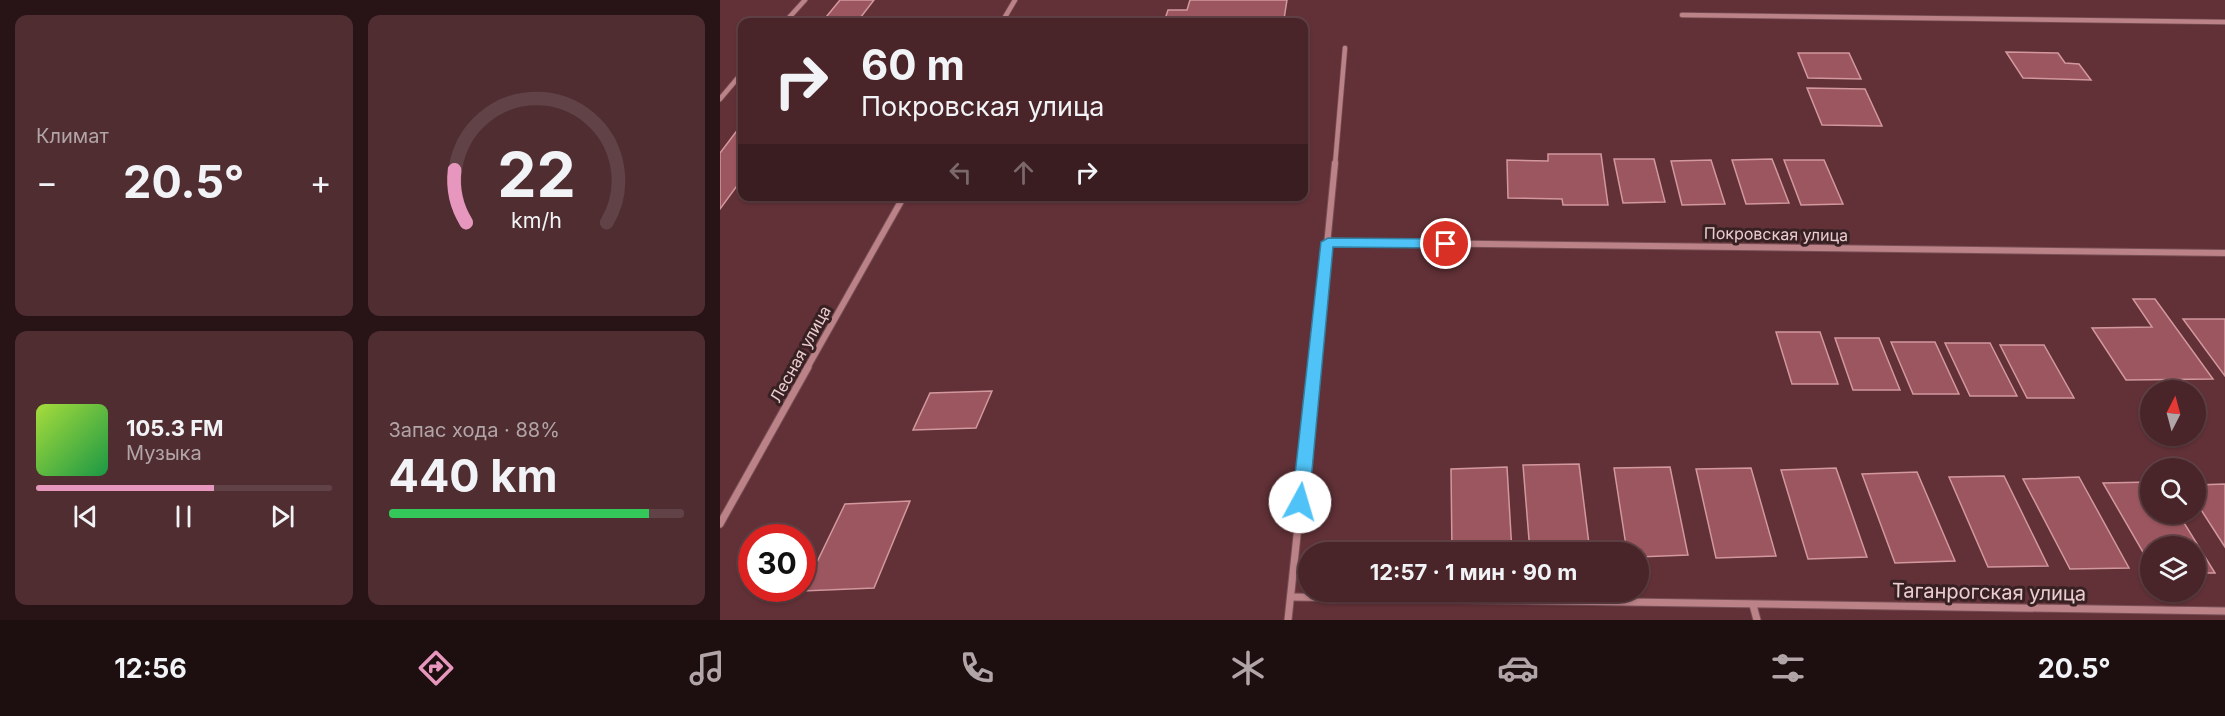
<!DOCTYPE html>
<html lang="ru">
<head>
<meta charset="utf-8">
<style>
	body { margin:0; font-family:Inter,sans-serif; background:#502d31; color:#f1f3f6; height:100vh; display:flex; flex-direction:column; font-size:22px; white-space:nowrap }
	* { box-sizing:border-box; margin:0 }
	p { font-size:20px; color:#b1a5a8 }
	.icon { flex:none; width:33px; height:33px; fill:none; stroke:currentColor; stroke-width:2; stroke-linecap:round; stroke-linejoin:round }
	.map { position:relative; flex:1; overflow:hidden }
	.details { display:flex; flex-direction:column; gap:15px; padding:15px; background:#281417; width:720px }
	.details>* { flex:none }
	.hud { position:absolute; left:18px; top:18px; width:570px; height:183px; border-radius:12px; box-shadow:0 2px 4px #0004,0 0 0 2px #614246; background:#492529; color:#f1f3f6; overflow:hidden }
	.needle { width:39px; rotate:6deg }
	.fabs { position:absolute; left:1420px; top:380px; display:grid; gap:12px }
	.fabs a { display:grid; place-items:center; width:66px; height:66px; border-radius:50%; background:#492529; box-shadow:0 2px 4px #0004,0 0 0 2px #614246; font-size:30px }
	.speed { position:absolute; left:18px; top:524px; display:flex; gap:12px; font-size:30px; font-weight:700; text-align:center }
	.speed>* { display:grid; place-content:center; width:78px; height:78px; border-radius:50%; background:#492529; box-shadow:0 2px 4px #0004,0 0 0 2px #614246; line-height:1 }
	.speed .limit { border:9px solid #d22; background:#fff; color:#111 }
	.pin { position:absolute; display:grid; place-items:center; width:51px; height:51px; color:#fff; margin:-26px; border:3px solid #fff; border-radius:50%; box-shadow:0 2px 6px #0007 }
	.me { position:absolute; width:66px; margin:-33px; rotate:6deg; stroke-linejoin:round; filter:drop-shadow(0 0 4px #0008) }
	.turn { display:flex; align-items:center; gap:21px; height:126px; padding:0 24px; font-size:27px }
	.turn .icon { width:78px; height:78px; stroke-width:2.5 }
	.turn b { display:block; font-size:42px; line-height:51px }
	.lanes { display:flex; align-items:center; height:57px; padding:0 24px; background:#0003; justify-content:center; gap:30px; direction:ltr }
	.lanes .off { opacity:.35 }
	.big { font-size:45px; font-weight:700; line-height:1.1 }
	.details .tile { flex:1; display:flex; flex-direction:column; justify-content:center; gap:9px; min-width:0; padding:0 21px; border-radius:12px; background:#502d31 }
	.details .dial { align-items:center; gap:0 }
	.dial svg { height:156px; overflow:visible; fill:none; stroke:#614246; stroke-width:7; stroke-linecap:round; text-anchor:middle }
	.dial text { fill:#f1f3f6; stroke:none }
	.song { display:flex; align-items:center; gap:18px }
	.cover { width:72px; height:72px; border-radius:9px; background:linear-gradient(135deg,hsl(80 70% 55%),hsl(140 70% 35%)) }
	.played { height:6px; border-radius:3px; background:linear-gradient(90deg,#e797bd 60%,#614246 60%) }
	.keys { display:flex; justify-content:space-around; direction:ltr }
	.heat { display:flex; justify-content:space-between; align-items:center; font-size:33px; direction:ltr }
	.charge { height:9px; border-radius:4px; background:linear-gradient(90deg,#34c759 88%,#614246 0) }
	.details .tiles { flex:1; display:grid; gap:15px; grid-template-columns:repeat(2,1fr) }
	.trip { position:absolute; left:578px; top:542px; width:351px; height:60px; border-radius:30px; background:#492529; box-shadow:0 2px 4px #0004,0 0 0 2px #614246; font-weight:700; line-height:60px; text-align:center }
	.tabs { display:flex; height:96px; justify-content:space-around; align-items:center; background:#1d0f10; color:#b1a5a8 }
	.tabs .icon { width:42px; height:42px }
	.tabs .active { color:#e797bd }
	.tabs b { font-size:27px; color:#f1f3f6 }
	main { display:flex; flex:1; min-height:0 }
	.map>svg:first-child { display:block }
	.building { fill:#9c565f; stroke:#d2989e; stroke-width:1.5 }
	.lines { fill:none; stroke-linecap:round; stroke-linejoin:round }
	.street-far2-casing { stroke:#764e54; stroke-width:6 }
	.street-far1-casing { stroke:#764e54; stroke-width:8 }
	.street-casing { stroke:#764e54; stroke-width:9 }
	.street-far2 { stroke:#bb8288; stroke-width:4.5 }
	.street-far1 { stroke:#bb8288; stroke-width:6 }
	.street { stroke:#bb8288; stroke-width:7 }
	.route { fill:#4fc3f7; stroke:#337fa1; stroke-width:1.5 }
	.labels { text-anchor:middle; stroke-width:6; stroke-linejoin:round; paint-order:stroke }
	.street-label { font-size:16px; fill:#eccdcf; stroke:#382123 }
	.near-street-label { font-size:20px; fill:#eccdcf; stroke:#382123 }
</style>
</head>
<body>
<main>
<section class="details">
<div class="tiles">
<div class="tile"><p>Климат</p>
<div class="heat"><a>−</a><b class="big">20.5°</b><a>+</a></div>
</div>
<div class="tile dial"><svg viewBox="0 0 100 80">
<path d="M14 69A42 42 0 1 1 86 69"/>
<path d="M14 69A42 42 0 0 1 8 42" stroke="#e797bd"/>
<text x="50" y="56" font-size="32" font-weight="700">22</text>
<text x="50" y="72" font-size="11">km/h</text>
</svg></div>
<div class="tile">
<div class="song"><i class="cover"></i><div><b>105.3 FM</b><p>Музыка</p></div></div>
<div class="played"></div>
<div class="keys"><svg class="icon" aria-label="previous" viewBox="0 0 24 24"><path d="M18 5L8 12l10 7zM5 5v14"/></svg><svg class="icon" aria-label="pause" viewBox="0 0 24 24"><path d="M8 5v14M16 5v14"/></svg><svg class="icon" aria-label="next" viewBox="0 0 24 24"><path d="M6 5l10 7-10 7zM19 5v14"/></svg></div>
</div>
<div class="tile"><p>Запас хода · 88%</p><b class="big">440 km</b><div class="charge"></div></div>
</div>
</section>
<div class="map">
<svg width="1505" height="620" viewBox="0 0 1505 620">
	<rect width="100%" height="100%" fill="#613137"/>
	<g class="building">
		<polygon points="120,0 154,0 137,22 102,22"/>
		<polygon points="470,0 567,0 564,19 444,22 448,10 467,10"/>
		<polygon points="1286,52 1338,53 1345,63 1359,64 1371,80 1303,78"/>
		<polygon points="1078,53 1129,53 1141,79 1088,78"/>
		<polygon points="1087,88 1145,89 1162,126 1102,125"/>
		<polygon points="22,124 22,179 0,209 0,153"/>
		<polygon points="828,154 881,154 888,205 843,205 842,199 788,198 787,160 828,161"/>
		<polygon points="894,159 934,159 945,202 903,203"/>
		<polygon points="1052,159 1069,203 1026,204 1012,160"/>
		<polygon points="991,160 1005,204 962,205 951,161"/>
		<polygon points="1064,160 1104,160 1123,204 1081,205"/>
		<polygon points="1413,299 1435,299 1493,379 1406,380 1372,328 1432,327"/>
		<polygon points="1463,319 1505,319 1505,376"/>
		<polygon points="1056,332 1100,332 1118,384 1072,384"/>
		<polygon points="1115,338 1159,338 1180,390 1133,390"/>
		<polygon points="1171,342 1215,342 1239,394 1193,394"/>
		<polygon points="1225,343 1270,343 1297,396 1250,396"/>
		<polygon points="1280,345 1324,345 1354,398 1307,398"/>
		<polygon points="272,391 256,428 193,430 210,393"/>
		<polygon points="859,464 870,552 810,552 803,465"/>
		<polygon points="787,467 792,552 732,552 731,469"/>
		<polygon points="950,467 968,555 918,557 918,552 907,552 894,468"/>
		<polygon points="1031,468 1056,556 996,558 976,469"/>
		<polygon points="1116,468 1147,557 1088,559 1061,470"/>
		<polygon points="1197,472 1235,561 1175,563 1142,474"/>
		<polygon points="1284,476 1328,566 1268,567 1229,477"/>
		<polygon points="1359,477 1409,568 1350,569 1303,479"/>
		<polygon points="1431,482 1431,513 1458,513 1495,573 1476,573 1476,546 1431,546 1431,566 1383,483"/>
		<polygon points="1505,484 1505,547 1476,502 1476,485"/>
		<polygon points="190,501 154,588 83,591 125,504"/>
	</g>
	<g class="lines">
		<g class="street-far2-casing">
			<g id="street-far2">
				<polyline points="962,15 1505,22"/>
				<polyline points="65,22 85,0"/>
				<polyline points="282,22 295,0"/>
				<polyline points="0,99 22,73"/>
				<polyline points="615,165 625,48"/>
			</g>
		</g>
		<g class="street-far1-casing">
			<g id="street-far1">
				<polyline points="608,242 1505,253"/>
				<polyline points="87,368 184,196"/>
				<polyline points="595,368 615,163"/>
			</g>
		</g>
		<g class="street-casing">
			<g id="street">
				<polyline points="0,524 88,367"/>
				<polyline points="571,597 1505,611"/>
				<polyline points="1033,605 1037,620"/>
				<polyline points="568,620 595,367"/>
			</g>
		</g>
		<use href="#street-far2" class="street-far2"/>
		<use href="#street-far1" class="street-far1"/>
		<use href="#street" class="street"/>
	</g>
	<polygon class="route" points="608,238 726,239 732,244 726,248 613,247 589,502 586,508 580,510 575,508 572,502 601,242"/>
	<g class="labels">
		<g class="street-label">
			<text transform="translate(1056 234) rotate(1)" y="6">Покровская улица</text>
			<text transform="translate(80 354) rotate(-61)" y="6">Лесная улица</text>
		</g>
		<g class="near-street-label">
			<text transform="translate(1269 592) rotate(1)" y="7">Таганрогская улица</text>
		</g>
	</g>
</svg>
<div class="fabs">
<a><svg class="needle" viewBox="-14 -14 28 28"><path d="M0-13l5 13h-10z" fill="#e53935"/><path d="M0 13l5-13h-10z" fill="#b1a5a8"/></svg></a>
<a><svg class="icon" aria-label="search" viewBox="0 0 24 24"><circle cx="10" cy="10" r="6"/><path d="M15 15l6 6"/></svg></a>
<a><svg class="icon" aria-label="layers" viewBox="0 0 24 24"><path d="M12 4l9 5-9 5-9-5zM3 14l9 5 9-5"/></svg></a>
</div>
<div class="speed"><div class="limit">30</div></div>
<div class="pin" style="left:726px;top:244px;background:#d93025"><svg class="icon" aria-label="arrive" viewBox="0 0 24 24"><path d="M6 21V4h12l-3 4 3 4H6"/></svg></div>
<svg class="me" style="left:580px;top:502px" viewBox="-20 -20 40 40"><circle r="19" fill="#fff"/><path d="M0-13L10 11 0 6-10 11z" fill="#4fc3f7"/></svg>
<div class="trip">12:57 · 1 мин · 90 m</div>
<div class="hud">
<div class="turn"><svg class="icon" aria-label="right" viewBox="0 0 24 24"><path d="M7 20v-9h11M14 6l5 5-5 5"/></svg><div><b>60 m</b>Покровская улица</div></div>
<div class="lanes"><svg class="icon off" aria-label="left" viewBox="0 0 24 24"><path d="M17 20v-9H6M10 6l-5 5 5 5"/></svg><svg class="icon off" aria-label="ahead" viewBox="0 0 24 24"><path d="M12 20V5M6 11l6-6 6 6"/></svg><svg class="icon" aria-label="right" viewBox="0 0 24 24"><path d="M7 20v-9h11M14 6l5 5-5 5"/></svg></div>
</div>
</div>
</main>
<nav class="tabs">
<b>12:56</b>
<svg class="icon active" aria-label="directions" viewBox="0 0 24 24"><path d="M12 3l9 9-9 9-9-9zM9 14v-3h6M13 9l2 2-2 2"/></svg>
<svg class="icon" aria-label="music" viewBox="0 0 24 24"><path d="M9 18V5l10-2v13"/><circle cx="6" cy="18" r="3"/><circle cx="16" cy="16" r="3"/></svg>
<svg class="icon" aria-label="phone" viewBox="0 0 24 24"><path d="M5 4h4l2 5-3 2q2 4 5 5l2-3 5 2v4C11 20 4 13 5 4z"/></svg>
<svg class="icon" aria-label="climate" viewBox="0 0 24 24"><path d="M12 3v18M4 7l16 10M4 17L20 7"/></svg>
<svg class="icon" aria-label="car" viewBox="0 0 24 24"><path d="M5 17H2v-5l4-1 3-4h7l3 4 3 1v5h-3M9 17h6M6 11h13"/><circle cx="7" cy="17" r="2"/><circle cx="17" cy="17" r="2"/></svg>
<svg class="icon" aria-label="filters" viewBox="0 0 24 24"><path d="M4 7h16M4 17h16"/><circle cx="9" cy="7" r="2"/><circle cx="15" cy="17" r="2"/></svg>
<b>20.5°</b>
</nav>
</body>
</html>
